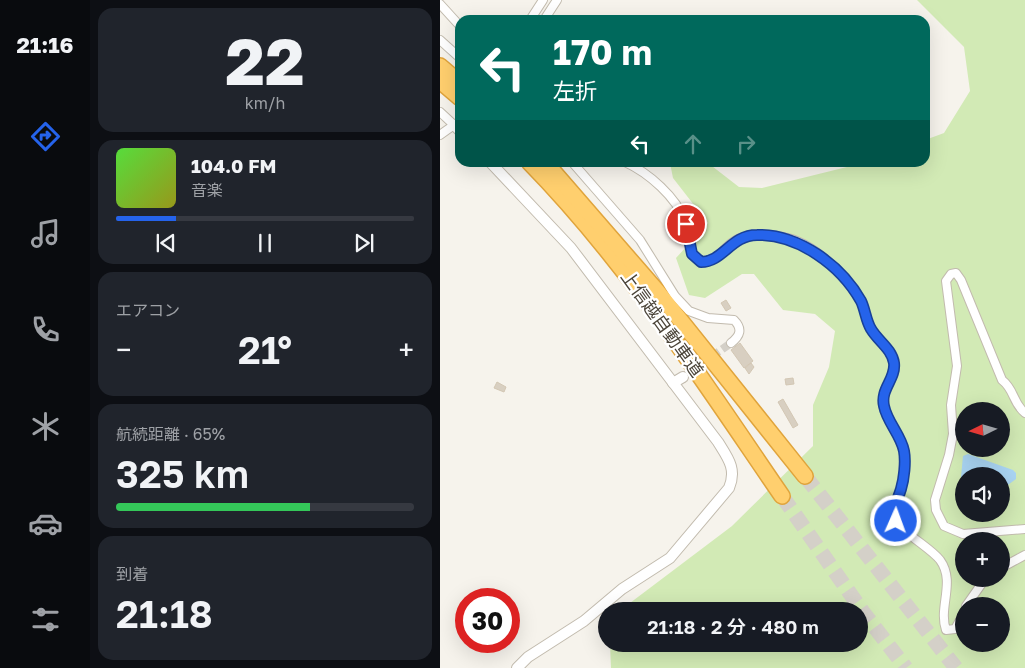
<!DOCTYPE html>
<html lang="ja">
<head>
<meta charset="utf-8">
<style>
	body { margin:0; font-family:"Golos Text","Noto Sans JP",sans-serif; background:#20242c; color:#f1f3f6; height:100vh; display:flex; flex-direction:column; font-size:19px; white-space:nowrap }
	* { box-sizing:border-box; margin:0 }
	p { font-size:16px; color:#9ea1a6 }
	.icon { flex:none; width:28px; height:28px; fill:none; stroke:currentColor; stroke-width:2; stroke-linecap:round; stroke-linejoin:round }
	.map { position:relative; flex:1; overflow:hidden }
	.details { display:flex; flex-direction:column; gap:8px; padding:8px; background:#0d0f14; width:350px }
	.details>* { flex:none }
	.top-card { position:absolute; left:15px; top:15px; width:475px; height:152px; border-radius:15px; box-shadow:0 5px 20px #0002; background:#00695c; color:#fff; overflow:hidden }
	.needle { width:32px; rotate:265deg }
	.tools { position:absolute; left:515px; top:402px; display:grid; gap:10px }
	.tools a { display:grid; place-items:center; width:55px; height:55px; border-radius:50%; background:#171b24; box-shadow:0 5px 20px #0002; font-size:25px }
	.speed { position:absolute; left:15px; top:588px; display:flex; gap:10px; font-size:25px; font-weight:700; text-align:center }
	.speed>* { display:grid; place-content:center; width:65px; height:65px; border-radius:50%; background:#171b24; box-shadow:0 5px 20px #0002; line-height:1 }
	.speed .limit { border:8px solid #d22; background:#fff; color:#111 }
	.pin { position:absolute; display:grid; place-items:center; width:42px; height:42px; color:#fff; margin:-21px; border:2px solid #fff; border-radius:50%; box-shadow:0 1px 5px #0007 }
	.me { position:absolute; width:55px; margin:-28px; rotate:2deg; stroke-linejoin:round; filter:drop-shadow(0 0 4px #0008) }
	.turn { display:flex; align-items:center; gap:18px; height:105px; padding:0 15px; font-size:22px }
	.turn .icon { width:65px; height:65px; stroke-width:2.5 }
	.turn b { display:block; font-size:35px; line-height:42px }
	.lanes { display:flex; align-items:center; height:48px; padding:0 15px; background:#0003; justify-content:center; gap:25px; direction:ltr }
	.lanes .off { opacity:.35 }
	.big { font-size:38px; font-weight:600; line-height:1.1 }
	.details .card { flex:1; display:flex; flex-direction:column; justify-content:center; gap:8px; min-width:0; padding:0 18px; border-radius:15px; background:#20242c }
	.details .dial { align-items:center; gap:0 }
	.dial b { font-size:65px; line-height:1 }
	.song { display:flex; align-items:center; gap:15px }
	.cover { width:60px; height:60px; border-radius:8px; background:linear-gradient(135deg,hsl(110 70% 55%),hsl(60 70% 35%)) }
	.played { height:5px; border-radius:2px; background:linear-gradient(90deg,#2563eb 20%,#363941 20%) }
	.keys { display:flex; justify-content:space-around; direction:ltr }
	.heat { display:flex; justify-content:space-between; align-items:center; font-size:28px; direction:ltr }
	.charge { height:8px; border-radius:4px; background:linear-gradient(90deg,#34c759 65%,#363941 0) }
	.trip { position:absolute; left:158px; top:602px; width:270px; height:50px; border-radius:25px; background:#171b24; box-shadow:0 5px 20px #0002; font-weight:600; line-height:50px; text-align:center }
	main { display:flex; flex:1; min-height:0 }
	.dock { display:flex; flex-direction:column; width:90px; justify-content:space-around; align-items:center; background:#090b0e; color:#9ea1a6 }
	.dock .icon { width:35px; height:35px }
	.dock .current { color:#2563eb }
	.dock b { font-size:22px; color:#f1f3f6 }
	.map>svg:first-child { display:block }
	.green { fill:#d2eab5; fill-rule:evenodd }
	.water { fill:#a9d4f2 }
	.building { fill:#d8cfc1; stroke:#d3c7b4 }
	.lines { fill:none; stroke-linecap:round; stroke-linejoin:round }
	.minor-tunnel { stroke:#d4d0c8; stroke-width:8; stroke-dasharray:8 4; stroke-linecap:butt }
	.motorway-tunnel { stroke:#d4d0c8; stroke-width:15; stroke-dasharray:15 8; stroke-linecap:butt }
	.minor-casing { stroke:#c2bbae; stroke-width:10 }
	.tertiary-casing { stroke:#c2bbae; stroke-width:12 }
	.motorway-casing { stroke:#e0a43c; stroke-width:18 }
	.minor { stroke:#fff; stroke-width:8 }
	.tertiary { stroke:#fff; stroke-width:10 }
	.motorway { stroke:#ffcf6e; stroke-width:15 }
	.route-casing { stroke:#184099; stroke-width:12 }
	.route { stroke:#2563eb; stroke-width:9 }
	.labels { text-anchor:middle; stroke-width:4.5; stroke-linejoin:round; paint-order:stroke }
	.street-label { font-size:18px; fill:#4b4439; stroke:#fff }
</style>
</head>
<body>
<main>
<nav class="dock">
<b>21:16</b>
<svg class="icon current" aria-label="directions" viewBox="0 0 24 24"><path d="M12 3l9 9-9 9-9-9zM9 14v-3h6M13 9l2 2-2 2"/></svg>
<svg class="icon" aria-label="music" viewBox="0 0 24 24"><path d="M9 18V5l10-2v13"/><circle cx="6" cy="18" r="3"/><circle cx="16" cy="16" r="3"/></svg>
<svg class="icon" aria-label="phone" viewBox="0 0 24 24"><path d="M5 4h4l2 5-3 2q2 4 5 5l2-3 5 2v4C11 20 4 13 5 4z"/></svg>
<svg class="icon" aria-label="climate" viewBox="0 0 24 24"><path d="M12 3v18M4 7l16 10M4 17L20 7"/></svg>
<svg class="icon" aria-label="car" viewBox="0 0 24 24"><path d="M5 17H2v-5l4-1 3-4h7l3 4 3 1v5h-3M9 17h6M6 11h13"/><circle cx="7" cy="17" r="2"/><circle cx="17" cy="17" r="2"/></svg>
<svg class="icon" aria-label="filters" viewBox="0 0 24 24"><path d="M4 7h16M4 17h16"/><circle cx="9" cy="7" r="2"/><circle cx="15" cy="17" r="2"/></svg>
</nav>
<section class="details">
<div class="card dial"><b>22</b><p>km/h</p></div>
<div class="card">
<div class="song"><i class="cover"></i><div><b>104.0 FM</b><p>音楽</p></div></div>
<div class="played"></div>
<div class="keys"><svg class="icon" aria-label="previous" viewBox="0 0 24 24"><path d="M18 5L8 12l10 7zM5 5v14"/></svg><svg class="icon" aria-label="pause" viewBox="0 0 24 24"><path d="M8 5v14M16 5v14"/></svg><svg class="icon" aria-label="next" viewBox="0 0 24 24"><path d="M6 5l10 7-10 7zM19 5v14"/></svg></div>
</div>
<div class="card"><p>エアコン</p>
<div class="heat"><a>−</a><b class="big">21°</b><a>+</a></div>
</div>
<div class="card"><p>航続距離 · 65%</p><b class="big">325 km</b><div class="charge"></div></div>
<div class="card"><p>到着</p><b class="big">21:18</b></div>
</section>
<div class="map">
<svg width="585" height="668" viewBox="0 0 585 668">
	<rect width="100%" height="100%" fill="#f6f3ec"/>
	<path class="green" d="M477,0H585V668H171L170,644H419V611H182L186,606L292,526L373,446V405L389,367L395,331L375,314L343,310L314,274H302L265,298L249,295L236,258L268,223L233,178L230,163H268L299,187L322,188L423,163L485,162V140L504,133L530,91L524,47ZM524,411H561V449H524ZM524,476H561V514H524ZM524,541H561V579H524ZM524,606H561V644H524Z"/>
	<polygon class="water" points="528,454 573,470 576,473 576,479 561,490 561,476 524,476 524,493 520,487 523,456"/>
	<g class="building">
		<polygon points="286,300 291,308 286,311 281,303"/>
		<polygon points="300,343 313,361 304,368 291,350"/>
		<polygon points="311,363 314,367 309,374 305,368"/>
		<polygon points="353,378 354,384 346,385 345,379"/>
		<polygon points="57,382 66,387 64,392 54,388"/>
		<polygon points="343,399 358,425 353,428 338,402"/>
	</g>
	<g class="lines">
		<polyline class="minor-tunnel" points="243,377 291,343"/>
		<g class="motorway-tunnel">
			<polyline points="365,476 516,668"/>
			<polyline points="342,496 423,612 466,668"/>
		</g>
		<g class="minor-casing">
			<g id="minor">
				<polyline points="0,4 20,26"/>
				<polyline points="90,20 103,0"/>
				<polyline points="104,20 117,0"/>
				<polyline points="0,40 20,58"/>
				<polyline points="0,112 14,125 0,135"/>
				<path d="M132,162L200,240L235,296L249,311L268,318L294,320C303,329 300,336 291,343"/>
				<path d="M185,162C209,173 236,197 245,221C251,236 246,253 261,262C274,262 280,253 289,245C303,232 324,233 343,237C373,242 405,274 420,300C425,308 425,320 430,328C437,341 450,348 454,362C457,377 440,389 443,405C446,422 463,437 464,453C464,464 464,477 461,487C460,495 453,504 454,512C456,531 488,545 500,560C516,582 498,607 506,630L515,629L524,613"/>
				<path d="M585,413C572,402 575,390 562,380L521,280L516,273L511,274L506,281L517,366L511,405L513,434L509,455L495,500L496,510L504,526L523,534L585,529"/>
				<polyline points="561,568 585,555"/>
				<polyline points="526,606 545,579"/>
			</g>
		</g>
		<g class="tertiary-casing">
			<g id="tertiary">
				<polyline points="14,125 20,131"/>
				<path d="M50,162L131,248L278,442C288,458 297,469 289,488L230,558L182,589L144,621L88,657L77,668"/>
				<polyline points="233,383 243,377"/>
			</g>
		</g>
		<g class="motorway-casing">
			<g id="motorway">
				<polyline points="0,66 20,83"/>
				<polyline points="0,81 20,98"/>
				<path d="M89,162C187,262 263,381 342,496"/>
				<polyline points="105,162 217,291 365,476"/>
			</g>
		</g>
		<use href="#minor" class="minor"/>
		<use href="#tertiary" class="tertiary"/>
		<use href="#motorway" class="motorway"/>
	</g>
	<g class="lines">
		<g class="route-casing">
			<path id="route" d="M246,224L252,254L261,262C283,262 291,235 317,235C358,234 401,265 421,301C425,309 426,321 431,329C438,341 452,349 454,363C456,379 440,389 444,406C447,422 461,435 464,451C466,462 464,479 461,489C457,502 452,508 456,521"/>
		</g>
		<use href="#route" class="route"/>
	</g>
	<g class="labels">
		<g class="street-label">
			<text transform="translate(222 324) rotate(54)" y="6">上信越自動車道</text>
		</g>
	</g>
</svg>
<div class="tools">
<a><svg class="needle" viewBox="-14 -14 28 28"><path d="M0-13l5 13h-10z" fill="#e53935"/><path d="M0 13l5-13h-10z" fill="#9ea1a6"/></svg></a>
<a><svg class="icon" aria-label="sound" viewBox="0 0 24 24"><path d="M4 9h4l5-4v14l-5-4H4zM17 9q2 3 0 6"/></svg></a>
<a>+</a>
<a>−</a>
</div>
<div class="speed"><div class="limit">30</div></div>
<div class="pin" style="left:246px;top:224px;background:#d93025"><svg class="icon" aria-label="arrive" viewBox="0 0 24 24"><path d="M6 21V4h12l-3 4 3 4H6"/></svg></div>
<svg class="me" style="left:456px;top:521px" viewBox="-20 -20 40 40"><circle r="17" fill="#2563eb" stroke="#fff" stroke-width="3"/><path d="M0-11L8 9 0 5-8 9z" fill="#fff"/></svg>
<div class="trip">21:18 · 2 分 · 480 m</div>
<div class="top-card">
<div class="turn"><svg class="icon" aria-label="left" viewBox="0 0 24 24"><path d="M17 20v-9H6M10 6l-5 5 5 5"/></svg><div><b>170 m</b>左折</div></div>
<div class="lanes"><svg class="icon" aria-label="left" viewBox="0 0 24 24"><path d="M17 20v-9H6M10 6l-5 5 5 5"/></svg><svg class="icon off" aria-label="ahead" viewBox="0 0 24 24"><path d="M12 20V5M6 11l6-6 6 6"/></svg><svg class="icon off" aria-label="right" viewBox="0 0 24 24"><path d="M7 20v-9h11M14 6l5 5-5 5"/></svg></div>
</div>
</div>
</main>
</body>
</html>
